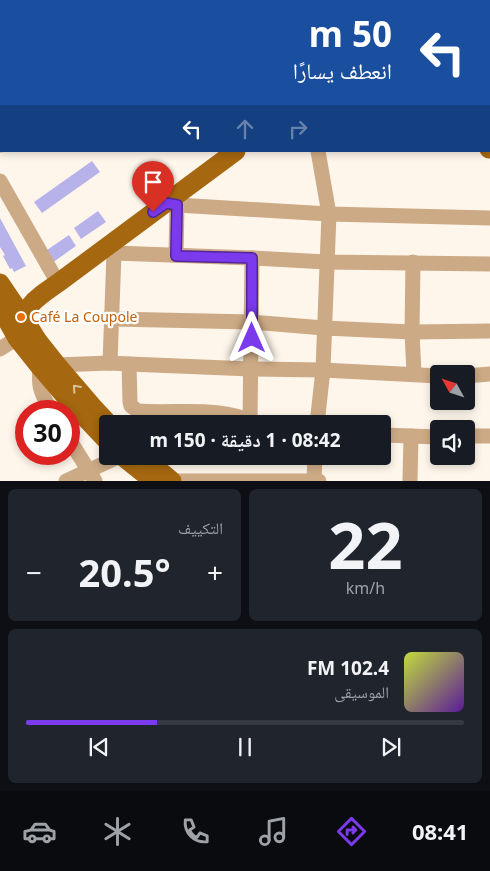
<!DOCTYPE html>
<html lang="ar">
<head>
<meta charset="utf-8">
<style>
	body { margin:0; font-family:"Noto Sans","Noto Naskh Arabic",sans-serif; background:#20242c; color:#f1f3f6; direction:rtl; height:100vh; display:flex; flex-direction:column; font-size:19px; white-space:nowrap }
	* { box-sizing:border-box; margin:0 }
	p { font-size:16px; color:#9ea1a6 }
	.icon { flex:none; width:28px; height:28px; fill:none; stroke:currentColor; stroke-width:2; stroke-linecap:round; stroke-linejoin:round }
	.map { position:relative; height:481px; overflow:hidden; direction:ltr }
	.details { display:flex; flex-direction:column; gap:8px; padding:8px; background:#0d0f14; flex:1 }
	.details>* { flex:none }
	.guide { position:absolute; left:0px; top:0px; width:490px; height:152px; box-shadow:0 2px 8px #0003; direction:rtl; background:#1a4fa0; color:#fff; overflow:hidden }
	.needle { width:32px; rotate:310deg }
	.fabs { position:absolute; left:430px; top:365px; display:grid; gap:10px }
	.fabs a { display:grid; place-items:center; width:45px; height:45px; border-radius:5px; background:#171b24; box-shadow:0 2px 8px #0003; font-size:25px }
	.speed { position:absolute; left:15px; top:400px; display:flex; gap:10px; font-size:25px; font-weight:700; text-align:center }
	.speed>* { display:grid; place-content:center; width:65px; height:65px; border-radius:50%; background:#171b24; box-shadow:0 2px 8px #0003; line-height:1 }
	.speed .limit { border:8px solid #d22; background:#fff; color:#111 }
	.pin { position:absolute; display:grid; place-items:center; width:42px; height:42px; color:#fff; margin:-51px -21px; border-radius:50% 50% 50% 0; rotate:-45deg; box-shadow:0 0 5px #0007 }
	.pin .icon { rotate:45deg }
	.me { position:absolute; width:55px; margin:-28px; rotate:0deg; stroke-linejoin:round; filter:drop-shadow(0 0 4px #0008) }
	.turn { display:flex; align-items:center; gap:18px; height:105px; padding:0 15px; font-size:22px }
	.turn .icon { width:65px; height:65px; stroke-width:2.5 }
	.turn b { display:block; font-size:35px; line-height:42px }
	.lanes { display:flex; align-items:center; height:48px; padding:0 15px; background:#0003; justify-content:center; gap:25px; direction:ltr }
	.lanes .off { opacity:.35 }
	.big { font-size:38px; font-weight:700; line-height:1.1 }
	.details .card { flex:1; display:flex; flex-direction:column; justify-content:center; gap:8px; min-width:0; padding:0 18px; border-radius:8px; background:#20242c }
	.details .dial { align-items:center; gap:0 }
	.dial b { font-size:65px; line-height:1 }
	.song { display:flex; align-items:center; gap:15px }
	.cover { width:60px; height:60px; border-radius:8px; background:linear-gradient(135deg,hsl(70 70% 55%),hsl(270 70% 35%)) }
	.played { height:5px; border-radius:2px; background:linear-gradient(90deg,#7c3aed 30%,#363941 30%) }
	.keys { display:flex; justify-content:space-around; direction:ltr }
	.heat { display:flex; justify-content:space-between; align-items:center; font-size:28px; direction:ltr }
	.details .tiles { flex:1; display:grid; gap:8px; grid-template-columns:1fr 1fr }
	.card:last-child { grid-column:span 2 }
	.trip { position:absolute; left:99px; top:415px; width:292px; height:50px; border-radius:5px; background:#171b24; box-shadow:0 2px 8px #0003; font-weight:700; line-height:50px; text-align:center; direction:rtl }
	.tab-bar { display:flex; height:80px; justify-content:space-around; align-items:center; background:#090b0e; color:#9ea1a6 }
	.tab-bar .icon { width:35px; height:35px }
	.tab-bar .current { color:#7c3aed }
	.tab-bar b { font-size:22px; color:#f1f3f6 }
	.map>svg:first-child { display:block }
	.building { fill:#b8b2eb }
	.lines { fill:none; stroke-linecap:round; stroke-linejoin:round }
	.minor { stroke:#cdaa86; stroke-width:15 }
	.major { stroke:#a5670f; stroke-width:19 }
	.oneway { stroke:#dbc29f }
	.route-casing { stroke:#51269a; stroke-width:12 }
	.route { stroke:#7c3aed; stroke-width:9 }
	.food-dot { fill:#e8710a; stroke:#fff; stroke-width:2 }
	.labels { text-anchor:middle; stroke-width:4.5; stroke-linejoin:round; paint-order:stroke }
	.food-label { font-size:14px; fill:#c56008; stroke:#fff; text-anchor:start }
</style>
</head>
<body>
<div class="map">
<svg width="490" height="481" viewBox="0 0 490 481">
	<rect width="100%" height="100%" fill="#fef6eb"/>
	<g class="building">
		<polygon points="92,161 100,172 42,213 34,202"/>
		<polygon points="98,211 106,222 81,239 74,228"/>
		<polygon points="0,218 26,266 14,272 12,268 10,269 3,256 5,255 0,247"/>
		<polygon points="69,235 76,246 52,263 44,252"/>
	</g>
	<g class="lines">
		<g class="minor">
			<polyline points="13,0 13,1"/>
			<polyline points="45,0 46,1"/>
			<polyline points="252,1 252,0"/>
			<polyline points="323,1 323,0"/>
			<polyline points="404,1 404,0"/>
			<polyline points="0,20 1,19"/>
			<polyline points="0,109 1,108"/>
			<polyline points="0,145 1,145"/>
			<polyline points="0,181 58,283"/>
			<polyline points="169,203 177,205 176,255"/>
			<polyline points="177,205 329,214 490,218"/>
			<polyline points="114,241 114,253 252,258 326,262 490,264"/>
			<polyline points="413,262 412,332 414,374"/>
			<polyline points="112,319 252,322 324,328 412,332 490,331"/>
			<polyline points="0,349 17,338"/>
			<polyline points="110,363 114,253"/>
			<path d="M129,364L130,402L131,406L138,411C178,414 221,405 257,424"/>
			<polyline points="57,365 110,363 129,364 251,369 323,370 439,376"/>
			<path d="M40,367C38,389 41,392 51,411"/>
			<polyline points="466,376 490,374"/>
			<polyline points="250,420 252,258"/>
			<polyline points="317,424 323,370 329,214 318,151"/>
			<polyline points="382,435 439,437"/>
			<polyline points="466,436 490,436"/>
			<polyline points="69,439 95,481"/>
			<polyline points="66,481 120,456"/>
			<polyline points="171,481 319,481"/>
			<polyline points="314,481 315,456"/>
			<polyline points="410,481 411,436"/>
		</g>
		<g class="major">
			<polyline points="489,149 490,149"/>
			<polyline points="0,283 23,317 38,341 57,365 93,407 109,424"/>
			<polyline points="0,308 17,338 40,367 71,403 108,442"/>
			<path d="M17,338C26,305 29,303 58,283L236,151"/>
			<polyline points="122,456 153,481"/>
			<polyline points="146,459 172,481"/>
		</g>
	</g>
	<defs><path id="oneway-chevron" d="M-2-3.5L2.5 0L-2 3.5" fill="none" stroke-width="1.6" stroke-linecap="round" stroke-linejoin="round" transform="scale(1.25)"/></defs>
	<use class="oneway" href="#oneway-chevron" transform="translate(76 388) rotate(-131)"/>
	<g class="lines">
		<g class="route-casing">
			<polyline id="route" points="153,212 166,203 177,205 176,256 252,258 252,338"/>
		</g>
		<use href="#route" class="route"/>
	</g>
	<circle class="food-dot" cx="21" cy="317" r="5"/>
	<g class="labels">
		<g class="food-label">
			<text x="31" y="322">Café La Coupole</text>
		</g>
	</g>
</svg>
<div class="fabs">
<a><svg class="needle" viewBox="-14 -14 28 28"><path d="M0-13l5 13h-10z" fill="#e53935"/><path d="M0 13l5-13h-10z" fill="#9ea1a6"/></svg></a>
<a><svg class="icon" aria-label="sound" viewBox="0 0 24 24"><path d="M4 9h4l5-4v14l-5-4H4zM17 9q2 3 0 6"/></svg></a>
</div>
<div class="speed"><div class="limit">30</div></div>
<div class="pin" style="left:153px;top:212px;background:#d93025"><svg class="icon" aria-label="arrive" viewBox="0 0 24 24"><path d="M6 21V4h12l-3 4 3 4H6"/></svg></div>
<svg class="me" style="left:252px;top:338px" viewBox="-20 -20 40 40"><path d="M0-17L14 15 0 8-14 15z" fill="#7c3aed" stroke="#fff" stroke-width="4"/></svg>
<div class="trip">08:42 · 1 دقيقة · 150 m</div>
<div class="guide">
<div class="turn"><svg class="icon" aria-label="left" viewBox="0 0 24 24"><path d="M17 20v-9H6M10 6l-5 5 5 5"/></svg><div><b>50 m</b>انعطف يسارًا</div></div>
<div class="lanes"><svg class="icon" aria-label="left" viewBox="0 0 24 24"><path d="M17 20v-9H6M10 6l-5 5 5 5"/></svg><svg class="icon off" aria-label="ahead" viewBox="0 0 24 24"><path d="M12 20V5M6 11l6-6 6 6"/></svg><svg class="icon off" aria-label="right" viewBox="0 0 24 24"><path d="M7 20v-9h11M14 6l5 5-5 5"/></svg></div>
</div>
</div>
<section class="details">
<div class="tiles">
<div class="card dial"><b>22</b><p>km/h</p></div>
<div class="card"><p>التكييف</p>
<div class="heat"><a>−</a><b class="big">20.5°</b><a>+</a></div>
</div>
<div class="card">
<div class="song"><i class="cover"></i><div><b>102.4 FM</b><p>الموسيقى</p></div></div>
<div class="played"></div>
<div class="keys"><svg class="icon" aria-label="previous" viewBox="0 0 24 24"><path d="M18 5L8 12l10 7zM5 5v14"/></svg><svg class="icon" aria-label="pause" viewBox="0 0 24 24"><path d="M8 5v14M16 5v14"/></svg><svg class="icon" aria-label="next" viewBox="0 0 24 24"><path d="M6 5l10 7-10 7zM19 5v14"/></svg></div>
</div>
</div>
</section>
<nav class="tab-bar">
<b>08:41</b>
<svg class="icon current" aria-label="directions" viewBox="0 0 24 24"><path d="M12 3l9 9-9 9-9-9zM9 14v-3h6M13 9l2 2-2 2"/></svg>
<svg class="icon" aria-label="music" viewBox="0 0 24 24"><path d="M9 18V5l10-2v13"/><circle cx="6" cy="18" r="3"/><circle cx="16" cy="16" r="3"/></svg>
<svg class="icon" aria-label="phone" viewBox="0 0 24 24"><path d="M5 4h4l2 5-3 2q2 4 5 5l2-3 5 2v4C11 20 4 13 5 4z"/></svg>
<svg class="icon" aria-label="climate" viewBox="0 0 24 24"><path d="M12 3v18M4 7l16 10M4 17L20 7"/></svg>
<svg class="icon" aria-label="car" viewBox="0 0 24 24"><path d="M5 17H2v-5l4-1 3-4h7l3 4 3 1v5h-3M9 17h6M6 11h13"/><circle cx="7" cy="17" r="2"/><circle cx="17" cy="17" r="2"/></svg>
</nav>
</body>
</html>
